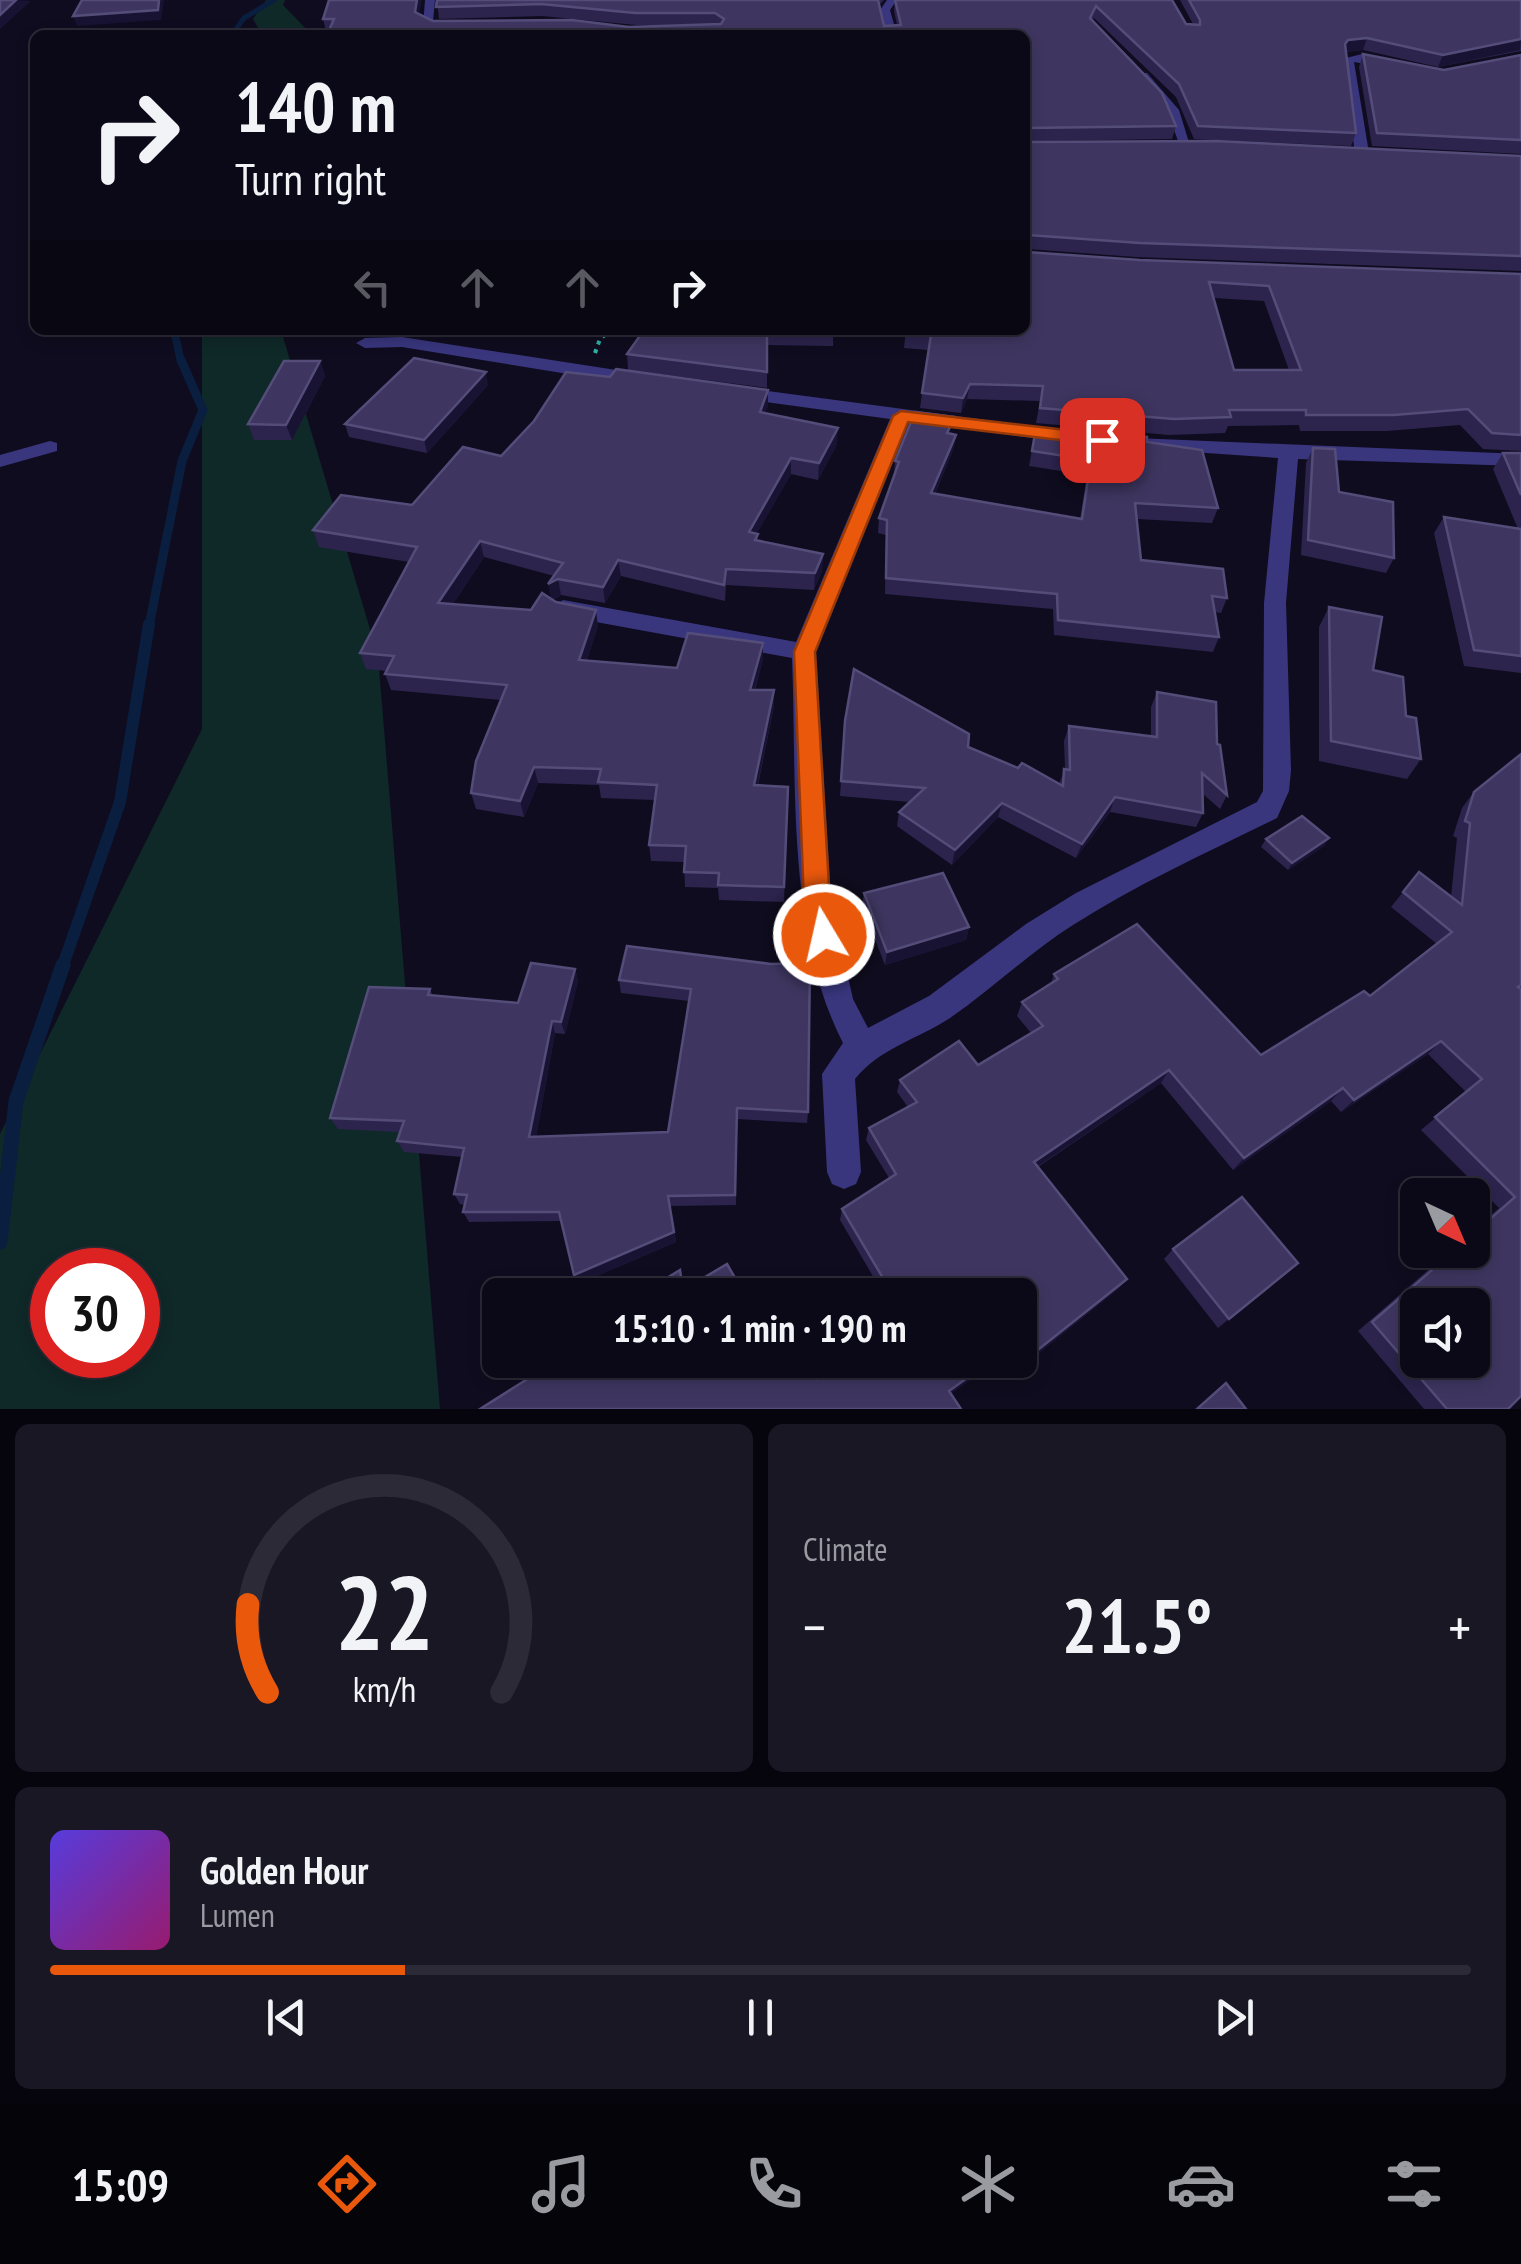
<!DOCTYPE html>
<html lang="en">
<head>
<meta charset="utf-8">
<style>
	body { margin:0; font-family:"PT Sans Narrow",sans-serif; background:#191724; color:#f1f3f6; height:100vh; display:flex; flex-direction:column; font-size:38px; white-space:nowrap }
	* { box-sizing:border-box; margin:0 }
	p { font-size:32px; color:#9a9aa1 }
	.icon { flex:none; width:55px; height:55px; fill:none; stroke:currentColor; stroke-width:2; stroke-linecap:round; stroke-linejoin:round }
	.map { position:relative; height:1409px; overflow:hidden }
	.panel { display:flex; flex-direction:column; gap:15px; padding:15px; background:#06050d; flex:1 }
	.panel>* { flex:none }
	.guide { position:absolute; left:30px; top:30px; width:1000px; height:305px; border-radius:15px; box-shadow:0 5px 15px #0003,0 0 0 2px #2b2a36; background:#0b0917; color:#f1f3f6; overflow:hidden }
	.needle { width:65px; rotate:136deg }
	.fabs { position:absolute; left:1400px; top:1178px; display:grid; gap:20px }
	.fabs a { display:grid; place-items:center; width:90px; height:90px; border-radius:15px; background:#0b0917; box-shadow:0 5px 15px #0003,0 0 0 2px #2b2a36; font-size:50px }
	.speed { position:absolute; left:30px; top:1248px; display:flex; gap:20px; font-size:50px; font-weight:700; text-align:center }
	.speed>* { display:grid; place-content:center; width:130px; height:130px; border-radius:50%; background:#0b0917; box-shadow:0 5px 15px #0003,0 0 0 2px #2b2a36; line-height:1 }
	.speed .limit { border:15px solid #d22; background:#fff; color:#111 }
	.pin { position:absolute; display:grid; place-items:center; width:85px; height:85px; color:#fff; margin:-42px; border-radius:20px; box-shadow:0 5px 15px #0006 }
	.me { position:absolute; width:110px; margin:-55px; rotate:351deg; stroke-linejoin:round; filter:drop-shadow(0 0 8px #0008) }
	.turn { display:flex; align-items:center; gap:35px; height:210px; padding:0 40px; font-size:45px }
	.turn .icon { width:130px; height:130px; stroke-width:2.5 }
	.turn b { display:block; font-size:70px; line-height:85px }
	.lanes { display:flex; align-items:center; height:95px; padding:0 40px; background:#0003; justify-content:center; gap:50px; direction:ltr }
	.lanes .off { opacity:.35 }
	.big { font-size:75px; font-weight:600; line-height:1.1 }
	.panel .tile { flex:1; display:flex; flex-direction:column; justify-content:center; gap:15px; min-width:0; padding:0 35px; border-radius:15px; background:#191724 }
	.panel .dial { align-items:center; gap:0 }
	.dial svg { height:260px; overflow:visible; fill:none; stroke:#2b2a36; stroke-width:7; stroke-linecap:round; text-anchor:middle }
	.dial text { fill:#f1f3f6; stroke:none }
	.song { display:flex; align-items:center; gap:30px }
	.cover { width:120px; height:120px; border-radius:15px; background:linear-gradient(135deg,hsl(250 70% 55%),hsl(320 70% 35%)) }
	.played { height:10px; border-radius:5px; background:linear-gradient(90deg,#ea580c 25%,#2b2a36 25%) }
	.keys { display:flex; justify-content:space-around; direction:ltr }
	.heat { display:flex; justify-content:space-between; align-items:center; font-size:55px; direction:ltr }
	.panel .tiles { flex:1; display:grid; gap:15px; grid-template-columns:1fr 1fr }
	.tile:last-child { grid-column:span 2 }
	.trip { position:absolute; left:482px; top:1278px; width:555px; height:100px; border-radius:15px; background:#0b0917; box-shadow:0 5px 15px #0003,0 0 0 2px #2b2a36; font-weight:600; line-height:100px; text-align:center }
	.dock { display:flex; height:160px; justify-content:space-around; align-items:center; background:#040409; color:#9a9aa1 }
	.dock .icon { width:70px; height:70px }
	.dock .selected { color:#ea580c }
	.dock b { font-size:45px; color:#f1f3f6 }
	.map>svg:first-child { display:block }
	.green { fill:#0f2928; fill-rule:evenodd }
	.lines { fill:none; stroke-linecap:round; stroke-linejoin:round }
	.stream-far4 { stroke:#0a1e3f; stroke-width:5 }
	.stream-far3 { stroke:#0a1e3f; stroke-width:8 }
	.stream-far2 { stroke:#0a1e3f; stroke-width:9 }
	.stream-far1 { stroke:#0a1e3f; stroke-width:12 }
	.stream { stroke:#0a1e3f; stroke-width:15 }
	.path { stroke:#2cb1a8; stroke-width:4; stroke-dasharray:4 5; stroke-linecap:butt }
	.minor { fill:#39367e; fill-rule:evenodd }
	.wall { fill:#2c244d; fill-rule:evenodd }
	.shaded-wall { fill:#191333 }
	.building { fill:#3e3660; stroke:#544d79; stroke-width:2.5; fill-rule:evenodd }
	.route { fill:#ea580c; stroke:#983908; stroke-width:2.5 }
</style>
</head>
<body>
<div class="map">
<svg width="1521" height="1409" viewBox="0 0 1521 1409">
	<rect width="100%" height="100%" fill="#0f0c1f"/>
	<g class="green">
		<polygon points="266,0 285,0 283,5 312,35 262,35 253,19"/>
		<path d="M202,330H281L378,656L440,1409H0V1134L202,729ZM52,1270H138V1355H52Z"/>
	</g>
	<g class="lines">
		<polyline class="stream-far4" points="232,35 244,18 274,0"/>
		<polyline class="stream-far3" points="174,330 181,362"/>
		<polyline class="stream-far2" points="149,626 182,461 203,410 181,360"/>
		<polyline class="stream-far1" points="62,968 120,802 149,624"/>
		<polyline class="stream" points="0,1242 16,1101 63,965"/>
		<polyline class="path" points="595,353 600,339 611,330"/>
		<g class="minor">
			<polygon points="425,0 435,0 433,21 457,23 457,27 423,26"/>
			<polygon points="887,0 897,0 890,10 897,35 885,35 880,10"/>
			<polygon points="1362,54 1398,65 1392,69 1354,62 1369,153 1362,157 1355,153 1342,59"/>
			<polygon points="1139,73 1147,73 1179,110 1191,149 1181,149 1167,111 1139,79"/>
			<polygon points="402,337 642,374 651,380 642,386 402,347 365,348 356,343 365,338"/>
			<path d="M737,387L1069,431L1079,437L1069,443L908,421L816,652L831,901L853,999L868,1028L929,996L1026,924L1076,893L1257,802L1263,791L1264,603L1278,458L1119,447L1109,441L1112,437L1521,454V466L1298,459L1286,603L1291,770L1289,791L1277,818C1208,852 1137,884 1073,925C1029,953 992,989 950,1018C916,1040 880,1048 855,1079L861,1172L856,1184L844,1189L832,1184L827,1172L822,1074L843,1043C786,932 797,782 792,658L563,616L551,608L563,600L796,642L890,419L730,397V389Z"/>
			<polygon points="50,441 57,443 57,451 0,467 0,455"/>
		</g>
	</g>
	<g class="wall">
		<polygon points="437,0 884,0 879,5 884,26 897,25 894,11 895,0 1172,0 1186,24 1193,24 1180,0 1521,0 1521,51 1438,67 1363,50 1346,52 1356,133 1351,146 1194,139 1176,97 1094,18 1092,21 1176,126 1172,139 1025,141 326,31 323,19 419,14 433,21 629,27 673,25 636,25 542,16 439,19"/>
		<polygon points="1363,54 1444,70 1521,55 1521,154 1372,146 1359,67"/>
		<path d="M1025,142L1521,156V271L1136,257L1027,249V252L1140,260L1521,274V451L1483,449L1460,425L1387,431H1300L1299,425L1228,426L1225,433L1169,435L1036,423L1040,401L967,399L961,413L920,408L928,350L904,348L906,330ZM1214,298L1264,301L1289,370H1234Z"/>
		<polygon points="644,330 833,330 833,346 767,345 767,388 628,370 627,354"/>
		<polygon points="320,361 325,376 292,440 254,440 248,424"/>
		<path d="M610,377L768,390V406L765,413L837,444L818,480L791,474L757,533L758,541L823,554L822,571L814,590L726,585L725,601L621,576L605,603L561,595L552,600L598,626L587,660L677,668L763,643V659L755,690L774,706L758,785L788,787L784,902L719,900L718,888L685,887L684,862L651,861L649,845L655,800L601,798L599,785L538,783L524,817L476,809L471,793L501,700L391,690L385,674L387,671L366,669L360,653L409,562L319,547L313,530L412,505L501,456ZM484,557L554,576L551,599L531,610L453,604Z"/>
		<polygon points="488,385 427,453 349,437 345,424"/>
		<polygon points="1036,428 1147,442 1218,508 1212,523 1137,519 1141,560 1227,598 1221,613 1215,612 1219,637 1213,652 1054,635 1053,609 885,594 886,535 878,533 879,518 894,476 895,461 952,432 951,434 956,435 953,450 935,494 1080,519 1087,475 1029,466"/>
		<polygon points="1313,448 1339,492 1394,558 1386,573 1301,555 1306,463"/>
		<polygon points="1503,453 1521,453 1521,673 1464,666 1434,533 1444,517 1518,529 1493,469"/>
		<polygon points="1329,607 1373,670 1421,759 1407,779 1319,761 1319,627"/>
		<polygon points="1157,692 1217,744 1227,795 1220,809 1203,794 1203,813 1196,827 1110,812 1076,858 998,817 952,865 897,826 899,812 910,802 840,796 845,721 968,747 1059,784 1065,769 1064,741 1069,726 1151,736 1151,707"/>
		<polygon points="1474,792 1519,988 1521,989 1508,1409 1424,1409 1358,1331 1451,1250 1472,1250 1472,1231 1499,1208 1421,1130 1466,1092 1428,1054 1341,1112 1331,1101 1233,1170 1161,1083 1038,1167 1127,1279 1118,1289 1023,1366 1019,1360 1020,1295 884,1295 840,1220 842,1209 889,1178 866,1140 869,1128 908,1107 897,1092 900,1080 978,1065 1031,1033 1017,1016 1022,1002 1051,984 1054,974 1261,1055 1370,996 1437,944 1391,907 1419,872 1451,897 1457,838 1453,836 1462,808"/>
		<polygon points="1329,838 1324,846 1288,870 1261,847 1266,839"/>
		<polygon points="864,893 969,927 966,940 885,965 862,906"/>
		<polygon points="771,964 808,1112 807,1123 737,1119 736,1205 670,1206 676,1242 578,1284 561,1221 469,1222 463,1212 465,1205 460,1204 454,1194 462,1157 404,1152 397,1141 400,1132 338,1129 330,1118 430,989 433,996 518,1003 575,969 578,981 565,1034 555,1033 536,1137 668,1132 689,1001 621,993 619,980"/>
		<polygon points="1173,1249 1298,1263 1218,1328 1164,1259"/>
	</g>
	<g class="shaded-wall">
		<polygon points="16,0 31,1 0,29 0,15"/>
		<polygon points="159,0 164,0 161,20 77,26 73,16"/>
		<polygon points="417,0 422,0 417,23 415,12"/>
		<polygon points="1367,38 1363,50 1344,52 1345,44 1348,40"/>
		<polygon points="1521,39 1520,50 1438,67 1443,55"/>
		<polygon points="320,361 325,376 292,440 286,425"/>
		<polygon points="486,372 488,385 427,453 424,440"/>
		<polygon points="970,384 967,399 961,413 963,398"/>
		<polygon points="768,390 768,406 760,428 760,412"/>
		<polygon points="838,428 837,444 818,480 819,463"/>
		<polygon points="956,435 953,450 929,508 931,493"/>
		<polygon points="791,458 791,474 749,548 749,532"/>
		<polygon points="480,541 484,557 443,619 438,603"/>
		<polygon points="823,554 822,571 814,590 815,573"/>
		<polygon points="618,560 621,576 605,603 603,587"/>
		<polygon points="558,579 561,595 551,600 548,584"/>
		<polygon points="596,610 598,626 582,676 579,660"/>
		<polygon points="763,643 763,659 750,706 750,690"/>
		<polygon points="774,690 774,706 754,801 754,785"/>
		<polygon points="534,767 538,783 524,817 520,801"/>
		<polygon points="1115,797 1110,812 1076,858 1082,844"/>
		<polygon points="1002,803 998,817 952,865 955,850"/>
		<polygon points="1329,838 1324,846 1288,870 1292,863"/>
		<polygon points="969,927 966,940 885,965 887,952"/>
		<polygon points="575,969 578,981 565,1034 561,1022"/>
		<polygon points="552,1021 555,1033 534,1148 529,1137"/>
		<polygon points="1441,1041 1428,1054 1341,1112 1354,1100"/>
		<polygon points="1169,1070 1161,1083 1028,1173 1034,1162"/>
		<polygon points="1343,1088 1331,1101 1233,1170 1244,1158"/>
		<polygon points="674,1232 676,1242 578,1284 574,1275"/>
		<polygon points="1127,1279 1118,1289 1023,1366 1029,1357"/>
		<polygon points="992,1360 998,1360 944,1399 949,1391"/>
	</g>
	<g class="building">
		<polygon points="0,0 16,0 0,15"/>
		<polygon points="82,0 159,0 158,10 73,16"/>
		<polygon points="329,0 417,0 415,12 433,21 572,20 629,27 721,24 724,19 715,13 635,13 541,4 436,7 437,0 878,0 884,26 901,25 895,0 1172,0 1186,24 1200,25 1200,20 1189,0 1521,0 1521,39 1443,55 1367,38 1348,40 1345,44 1356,133 1198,126 1179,84 1096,6 1090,18 1162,93 1176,126 1027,128 1025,140 1025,35 327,35 334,19 323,19"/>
		<polygon points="1363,54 1444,70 1521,55 1521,140 1377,133"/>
		<polygon points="1216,141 1521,156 1521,256 1140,243 1028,235 1025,237 1025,142"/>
		<path d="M1025,243L1027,252L1140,260L1521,274V435L1492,433L1468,409L1394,415H1306V410H1229L1231,417L1174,419L1040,408L1043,386L970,384L963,398L922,393L931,335L905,333L906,330H1025ZM1209,282L1269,286L1301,370H1234Z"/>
		<polygon points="644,330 767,330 767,372 627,354"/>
		<polygon points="414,358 486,372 424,440 345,424"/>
		<polygon points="284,361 320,361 286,425 248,424"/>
		<polygon points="616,369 768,390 760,412 838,428 819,463 791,458 749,532 758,534 755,540 823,554 815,573 726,569 724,585 618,560 603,587 558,579 548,584 563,563 480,541 438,603 531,610 542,593 556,602 596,610 579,660 677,668 688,633 763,643 750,690 774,690 754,785 788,787 784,887 718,885 719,873 684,872 686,846 649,845 657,785 598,782 601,769 534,767 520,801 471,793 476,761 507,685 385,674 394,656 360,653 417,547 313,530 341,495 412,505 463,447 501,456 534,421 566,372 610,377"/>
		<polygon points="915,412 955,417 947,433 956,435 931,493 1082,519 1091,460 1032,451 1036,428 1147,437 1147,442 1202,450 1218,508 1135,503 1141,560 1223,569 1227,598 1212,596 1219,637 1058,620 1057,594 886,578 887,520 879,518 899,462 895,461"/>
		<polygon points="1313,448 1335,449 1339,492 1393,502 1394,558 1308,540"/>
		<polygon points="1503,453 1521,453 1521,495"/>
		<polygon points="1444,517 1521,529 1521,656 1474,650"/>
		<polygon points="1329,607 1382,617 1373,670 1403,677 1406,716 1416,718 1421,759 1331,741"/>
		<polygon points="854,669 969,734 968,747 1018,768 1022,763 1063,786 1064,769 1070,770 1069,726 1157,737 1157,692 1216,702 1217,744 1220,745 1227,795 1202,773 1203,813 1115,797 1082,844 1002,803 955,850 899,812 925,788 841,781 845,721"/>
		<path d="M1521,754V985L1518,987L1521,989V1396L1508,1409H1447L1372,1322L1455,1250H1472V1235L1515,1197L1435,1117L1482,1079L1441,1041L1354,1100L1343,1088L1244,1158L1169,1070L1034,1162L1127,1279L1029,1357L1020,1344V1295H893L842,1209L896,1174L869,1128L917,1102L900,1080L959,1041L978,1065L1043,1026L1022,1002L1058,979L1054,974L1137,924L1261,1055L1364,991L1370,996L1452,932L1403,892L1419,872L1462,905L1470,823L1465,821L1474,792ZM1418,1305H1472V1360H1418Z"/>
		<polygon points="1302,816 1329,838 1292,863 1266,839"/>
		<polygon points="943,873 969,927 887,952 864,893"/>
		<polygon points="627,946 771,964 810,963 808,1112 737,1108 735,1195 668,1196 674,1232 574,1275 559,1212 463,1212 467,1195 454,1194 464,1148 397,1141 404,1121 330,1118 369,987 430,989 428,995 518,1003 531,963 575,969 561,1022 552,1021 529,1137 668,1132 691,989 619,980"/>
		<polygon points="1242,1197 1298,1263 1229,1319 1173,1249"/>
		<polygon points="727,1264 745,1295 639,1295 680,1270 683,1290"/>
		<polygon points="535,1360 805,1360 817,1379 843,1360 992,1360 949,1391 961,1409 480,1409 529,1378 525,1367"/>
		<polygon points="1226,1383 1246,1409 1197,1409"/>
	</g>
	<polygon class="route" points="901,411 1102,434 1111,440 1102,445 908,422 815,652 830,902 837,935 833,943 824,947 814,943 804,902 794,652 893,416"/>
</svg>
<div class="fabs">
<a><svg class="needle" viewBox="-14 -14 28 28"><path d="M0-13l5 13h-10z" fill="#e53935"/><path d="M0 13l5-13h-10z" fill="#9a9aa1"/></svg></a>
<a><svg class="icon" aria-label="sound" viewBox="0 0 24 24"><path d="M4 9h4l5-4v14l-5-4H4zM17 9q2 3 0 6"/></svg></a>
</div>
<div class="speed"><div class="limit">30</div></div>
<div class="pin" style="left:1102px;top:440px;background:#d93025"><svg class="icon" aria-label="arrive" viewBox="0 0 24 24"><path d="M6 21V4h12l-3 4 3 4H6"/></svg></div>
<svg class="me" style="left:824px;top:935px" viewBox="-20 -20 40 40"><circle r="17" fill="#ea580c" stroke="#fff" stroke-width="3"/><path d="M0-11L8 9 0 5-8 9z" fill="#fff"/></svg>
<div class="trip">15:10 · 1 min · 190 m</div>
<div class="guide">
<div class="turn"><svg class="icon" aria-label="right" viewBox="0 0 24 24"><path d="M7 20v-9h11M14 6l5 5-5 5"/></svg><div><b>140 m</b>Turn right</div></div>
<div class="lanes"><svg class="icon off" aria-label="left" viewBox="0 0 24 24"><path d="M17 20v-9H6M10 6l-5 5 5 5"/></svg><svg class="icon off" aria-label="ahead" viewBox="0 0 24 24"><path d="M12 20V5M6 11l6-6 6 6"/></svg><svg class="icon off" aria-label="ahead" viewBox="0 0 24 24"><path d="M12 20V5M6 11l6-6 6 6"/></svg><svg class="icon" aria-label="right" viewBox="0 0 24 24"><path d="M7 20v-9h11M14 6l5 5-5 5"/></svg></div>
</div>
</div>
<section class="panel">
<div class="tiles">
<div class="tile dial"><svg viewBox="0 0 100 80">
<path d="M14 69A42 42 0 1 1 86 69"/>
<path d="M14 69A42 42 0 0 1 8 42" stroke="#ea580c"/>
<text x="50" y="56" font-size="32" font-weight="700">22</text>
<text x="50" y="72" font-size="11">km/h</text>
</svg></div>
<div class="tile"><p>Climate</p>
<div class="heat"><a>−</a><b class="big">21.5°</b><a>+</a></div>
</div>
<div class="tile">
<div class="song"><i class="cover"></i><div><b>Golden Hour</b><p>Lumen</p></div></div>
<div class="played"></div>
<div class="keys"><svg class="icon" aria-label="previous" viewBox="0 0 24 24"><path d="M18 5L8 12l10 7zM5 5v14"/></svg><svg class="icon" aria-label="pause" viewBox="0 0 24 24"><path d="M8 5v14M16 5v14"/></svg><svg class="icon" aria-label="next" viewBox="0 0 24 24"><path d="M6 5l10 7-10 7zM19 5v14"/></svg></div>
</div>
</div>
</section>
<nav class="dock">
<b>15:09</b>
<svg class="icon selected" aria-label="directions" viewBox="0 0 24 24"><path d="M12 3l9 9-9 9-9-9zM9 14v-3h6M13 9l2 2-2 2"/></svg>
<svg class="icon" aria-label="music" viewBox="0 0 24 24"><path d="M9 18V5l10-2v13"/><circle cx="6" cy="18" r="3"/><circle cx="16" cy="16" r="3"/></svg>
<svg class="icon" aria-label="phone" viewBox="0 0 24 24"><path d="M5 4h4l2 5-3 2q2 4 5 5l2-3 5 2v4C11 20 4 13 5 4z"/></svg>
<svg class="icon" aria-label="climate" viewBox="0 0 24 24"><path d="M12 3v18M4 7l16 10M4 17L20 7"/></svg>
<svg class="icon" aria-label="car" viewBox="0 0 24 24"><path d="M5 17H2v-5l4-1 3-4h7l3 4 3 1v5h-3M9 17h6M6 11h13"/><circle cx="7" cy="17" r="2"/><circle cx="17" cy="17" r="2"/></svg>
<svg class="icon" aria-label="filters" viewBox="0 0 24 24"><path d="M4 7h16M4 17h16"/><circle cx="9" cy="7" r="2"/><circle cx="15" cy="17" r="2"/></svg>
</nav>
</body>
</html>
